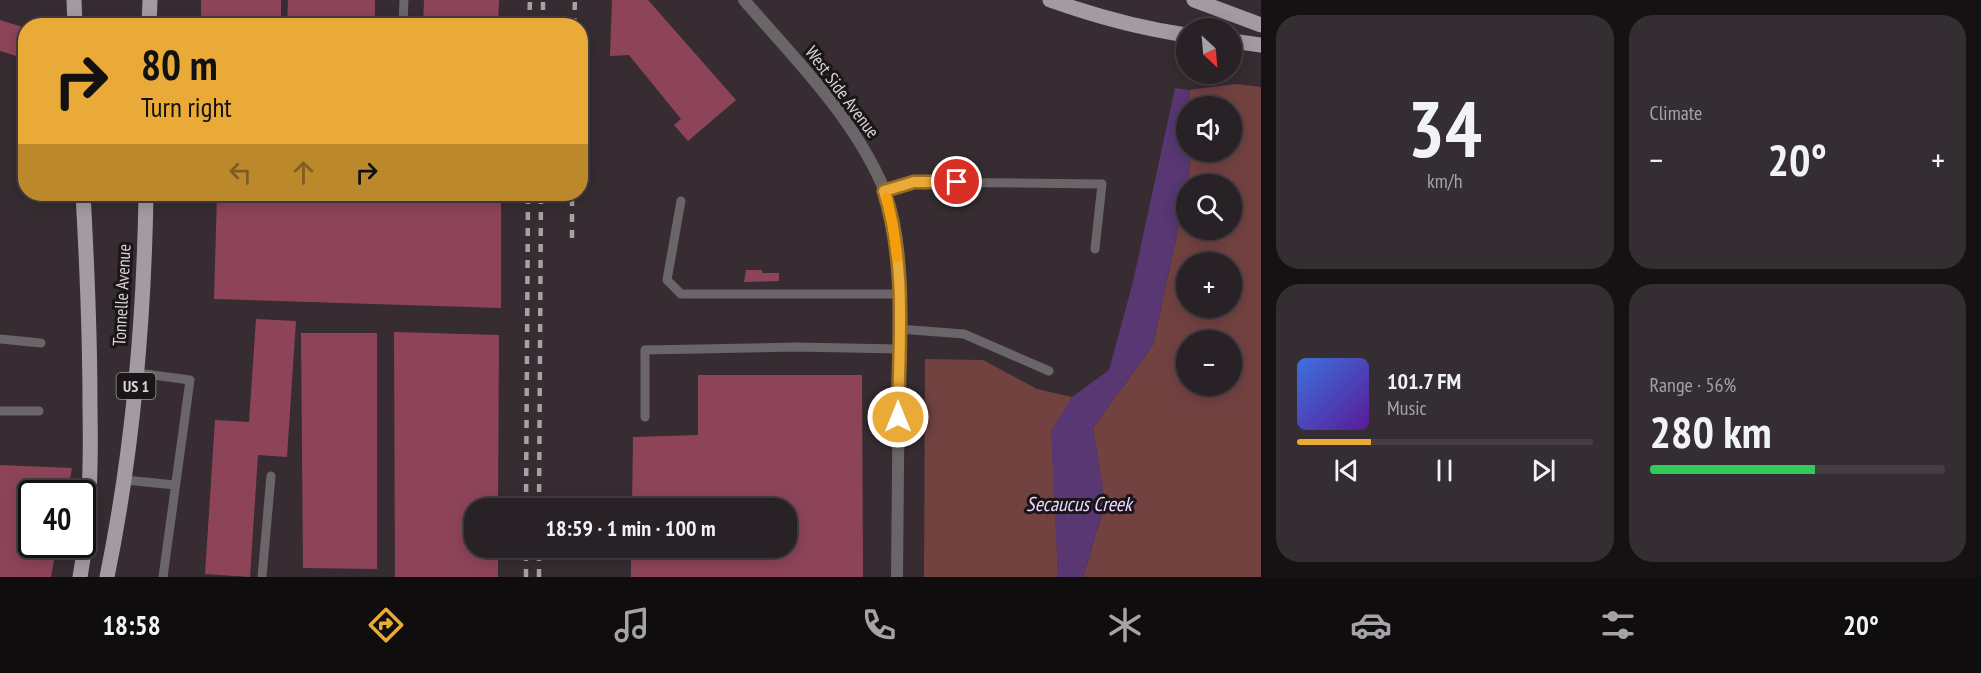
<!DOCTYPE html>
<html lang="en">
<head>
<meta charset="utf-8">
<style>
	body { margin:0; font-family:"PT Sans Narrow",sans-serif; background:#342e32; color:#f1f3f6; height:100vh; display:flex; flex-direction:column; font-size:22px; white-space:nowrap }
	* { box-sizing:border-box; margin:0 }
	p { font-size:20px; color:#a5a3a7 }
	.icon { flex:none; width:33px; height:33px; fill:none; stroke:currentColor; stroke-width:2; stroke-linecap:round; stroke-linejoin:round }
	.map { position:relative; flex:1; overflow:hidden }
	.details { display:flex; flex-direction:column; gap:15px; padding:15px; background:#161214; width:720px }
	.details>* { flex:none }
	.guide { position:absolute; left:18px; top:18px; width:570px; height:183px; border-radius:24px; box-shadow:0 3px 15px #0003,0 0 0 2px #443e42; background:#eaaa38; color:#111; overflow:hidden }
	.needle { width:39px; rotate:154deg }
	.buttons { position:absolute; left:1176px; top:18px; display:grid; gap:12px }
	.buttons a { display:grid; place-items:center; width:66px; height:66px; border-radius:50%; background:#282125; box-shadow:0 3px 15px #0003,0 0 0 2px #443e42; font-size:30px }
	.speed { position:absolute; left:18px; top:480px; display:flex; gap:12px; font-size:30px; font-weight:700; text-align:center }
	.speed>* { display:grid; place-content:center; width:78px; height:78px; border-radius:50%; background:#282125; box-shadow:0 3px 15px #0003,0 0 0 2px #443e42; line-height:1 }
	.speed .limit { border:3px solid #111; border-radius:9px; background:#fff; color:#111 }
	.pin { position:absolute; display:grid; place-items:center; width:51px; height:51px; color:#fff; margin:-26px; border:3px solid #fff; border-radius:50%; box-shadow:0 2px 6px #0007 }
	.me { position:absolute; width:66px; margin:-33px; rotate:0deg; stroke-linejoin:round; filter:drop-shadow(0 0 4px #0008) }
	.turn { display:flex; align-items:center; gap:21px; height:126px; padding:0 24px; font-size:27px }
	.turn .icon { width:78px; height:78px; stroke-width:2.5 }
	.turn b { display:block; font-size:42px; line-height:51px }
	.lanes { display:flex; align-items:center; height:57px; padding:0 24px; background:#0003; justify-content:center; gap:30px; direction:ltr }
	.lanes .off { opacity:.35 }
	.big { font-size:45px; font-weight:600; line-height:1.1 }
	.details .widget { flex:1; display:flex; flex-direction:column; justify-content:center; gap:9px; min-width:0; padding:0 21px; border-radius:24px; background:#342e32 }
	.details .dial { align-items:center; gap:0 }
	.dial b { font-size:78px; line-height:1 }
	.song { display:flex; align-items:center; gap:18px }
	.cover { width:72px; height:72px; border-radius:9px; background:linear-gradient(135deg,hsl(220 70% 55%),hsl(270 70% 35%)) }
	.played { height:6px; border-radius:3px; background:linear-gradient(90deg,#eaaa38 25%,#443e42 25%) }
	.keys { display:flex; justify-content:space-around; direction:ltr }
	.heat { display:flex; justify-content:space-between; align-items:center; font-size:33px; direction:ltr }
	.charge { height:9px; border-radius:4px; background:linear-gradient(90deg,#34c759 56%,#443e42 0) }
	.details .tiles { flex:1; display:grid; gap:15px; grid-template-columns:repeat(2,1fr) }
	.trip { position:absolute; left:464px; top:498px; width:333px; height:60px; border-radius:24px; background:#282125; box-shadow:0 3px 15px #0003,0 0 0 2px #443e42; font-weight:600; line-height:60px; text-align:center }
	.tabs { display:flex; height:96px; justify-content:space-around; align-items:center; background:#100d0f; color:#a5a3a7 }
	.tabs .icon { width:42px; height:42px }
	.tabs .on { color:#eaaa38 }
	.tabs b { font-size:27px; color:#f1f3f6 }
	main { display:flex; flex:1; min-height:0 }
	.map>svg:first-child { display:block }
	.green { fill:#724241; fill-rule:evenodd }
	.water { fill:#583772 }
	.building { fill:#8d4459 }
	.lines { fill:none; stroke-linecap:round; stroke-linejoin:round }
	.service { stroke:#696569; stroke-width:9 }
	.tertiary { stroke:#696569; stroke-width:12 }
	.primary { stroke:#a39ba3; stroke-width:15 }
	.rail { stroke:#a8a0a4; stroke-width:4.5; stroke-dasharray:8 8; stroke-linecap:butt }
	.route-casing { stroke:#986e24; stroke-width:15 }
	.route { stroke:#eaaa38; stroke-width:10 }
	.slow { stroke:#f59e0b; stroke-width:10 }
	.labels { text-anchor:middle; stroke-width:6; stroke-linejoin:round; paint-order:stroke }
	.shield { fill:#1a1518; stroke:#a09a9d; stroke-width:1.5 }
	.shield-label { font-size:16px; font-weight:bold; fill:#d9d3d6 }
	.street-label { font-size:18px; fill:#d9d3d6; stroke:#1a1518 }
	.water-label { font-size:20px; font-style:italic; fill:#ebd9fd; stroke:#1a1518 }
</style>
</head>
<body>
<main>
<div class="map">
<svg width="1261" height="577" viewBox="0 0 1261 577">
	<rect width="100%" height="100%" fill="#362c31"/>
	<g class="green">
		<path d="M1236,84L1261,87V577H1083L1105,504L1093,428L1153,345L1186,192V230H1232V184H1188L1191,152H1232V106H1191L1189,90ZM1186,262H1232V308H1186ZM1186,340H1232V386H1186Z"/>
		<polygon points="925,359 983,360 1037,389 1072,397 1052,431 1058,577 924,577"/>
	</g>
	<polygon class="water" points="1175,88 1189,90 1191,106 1186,106 1186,152 1191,152 1189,182 1186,184 1186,192 1153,345 1093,428 1105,504 1083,577 1058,577 1051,431 1072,397 1109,370 1133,282"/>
	<g class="building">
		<rect x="201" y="0" width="80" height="26"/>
		<polygon points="288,0 375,0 375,26 287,26"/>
		<polygon points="424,0 499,0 498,26 423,26"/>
		<polygon points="612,0 648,0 736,100 688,141 674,125 681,119 629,55 610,56"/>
		<polygon points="0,20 26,28 26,59 0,51"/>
		<polygon points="217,194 373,194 373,196 417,196 417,194 493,194 493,197 501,197 501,308 214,299"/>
		<polygon points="746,270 762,270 762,273 779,273 779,281 744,282"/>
		<polygon points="256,319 296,321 287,457 258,455 250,577 205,574 215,420 249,422"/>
		<polygon points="394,332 499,335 498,508 474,508 474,548 498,548 498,577 395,577"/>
		<polygon points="301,333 377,333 377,569 303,568"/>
		<polygon points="698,375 862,375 863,577 631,577 631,548 786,548 786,508 632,508 633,437 698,435"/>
		<polygon points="0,465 72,468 67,494 32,494 32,544 57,544 51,577 0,577"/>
	</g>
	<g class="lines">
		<g class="service">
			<polyline points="403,26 404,0"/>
			<polyline points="884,191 914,182 1102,184 1095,249"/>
			<polyline points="681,201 667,280 681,294 900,294"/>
			<polyline points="899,329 964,334 1049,371"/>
			<polyline points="0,339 41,343"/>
			<polyline points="138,373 190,380 163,577"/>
			<polyline points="0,411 39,411"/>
			<polyline points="645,417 645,350 796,347 899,349"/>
			<polyline points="125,480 175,485"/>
			<polyline points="262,577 271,476"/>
		</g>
		<path class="tertiary" d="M744,0C795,59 853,116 884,189C906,243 899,307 899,364C898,435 898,506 897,577"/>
		<g class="primary">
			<polyline points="74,0 75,26"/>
			<path d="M1050,0C1095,16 1139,28 1186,35"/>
			<polyline points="1194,0 1261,25"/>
			<polyline points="149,26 150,0"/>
			<polyline points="1232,41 1261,45"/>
			<path d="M80,577C90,521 91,465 90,408C90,337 87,265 83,194"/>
			<path d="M107,577C133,450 144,323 146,194"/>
		</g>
		<g class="rail">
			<polyline points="529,26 530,0"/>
			<polyline points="543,26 543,0"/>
			<polyline points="574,26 575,0"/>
			<polyline points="572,238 572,194"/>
			<polyline points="526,508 528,194"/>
			<polyline points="539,508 541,194"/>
			<polyline points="526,577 526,548"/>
			<polyline points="539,577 539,548"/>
		</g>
	</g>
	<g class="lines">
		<g class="route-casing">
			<path id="route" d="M898,417C899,342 907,264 884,191L914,182H957"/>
		</g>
		<use href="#route" class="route"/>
		<polyline class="slow" points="887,198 893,226 897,257"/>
	</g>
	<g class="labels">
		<rect class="shield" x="116.5" y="373" width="39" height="26" rx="4.5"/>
		<g class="shield-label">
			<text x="136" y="392">US 1</text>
		</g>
		<g class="street-label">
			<text transform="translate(842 92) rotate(53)" y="6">West Side Avenue</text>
			<text transform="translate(122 295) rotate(-87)" y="6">Tonnelle Avenue</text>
		</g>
		<g class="water-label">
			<text x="1079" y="511">Secaucus Creek</text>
		</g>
	</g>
</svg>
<div class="buttons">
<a><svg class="needle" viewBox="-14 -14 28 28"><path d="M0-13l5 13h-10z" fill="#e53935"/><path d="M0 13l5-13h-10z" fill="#a5a3a7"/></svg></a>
<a><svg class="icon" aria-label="sound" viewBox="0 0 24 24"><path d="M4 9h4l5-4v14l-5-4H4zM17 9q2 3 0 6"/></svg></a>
<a><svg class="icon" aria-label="search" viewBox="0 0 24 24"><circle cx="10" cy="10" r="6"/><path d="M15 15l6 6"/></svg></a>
<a>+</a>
<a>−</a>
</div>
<div class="speed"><div class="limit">40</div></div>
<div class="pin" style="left:957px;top:182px;background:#d93025"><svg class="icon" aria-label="arrive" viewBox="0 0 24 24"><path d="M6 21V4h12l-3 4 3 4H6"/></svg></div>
<svg class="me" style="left:898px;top:417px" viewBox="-20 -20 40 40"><circle r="17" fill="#eaaa38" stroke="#fff" stroke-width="3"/><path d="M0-11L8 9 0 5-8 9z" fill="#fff"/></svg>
<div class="trip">18:59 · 1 min · 100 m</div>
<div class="guide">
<div class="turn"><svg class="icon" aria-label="right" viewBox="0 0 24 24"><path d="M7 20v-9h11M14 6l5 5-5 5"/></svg><div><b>80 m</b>Turn right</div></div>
<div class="lanes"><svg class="icon off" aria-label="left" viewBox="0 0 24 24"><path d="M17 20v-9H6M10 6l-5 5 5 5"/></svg><svg class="icon off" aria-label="ahead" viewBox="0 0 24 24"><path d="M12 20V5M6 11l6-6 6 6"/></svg><svg class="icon" aria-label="right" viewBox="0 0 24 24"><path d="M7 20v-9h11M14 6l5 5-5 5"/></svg></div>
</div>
</div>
<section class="details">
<div class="tiles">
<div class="widget dial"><b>34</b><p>km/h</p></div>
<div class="widget"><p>Climate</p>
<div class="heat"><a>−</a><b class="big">20°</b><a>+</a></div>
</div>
<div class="widget">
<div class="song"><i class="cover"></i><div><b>101.7 FM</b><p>Music</p></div></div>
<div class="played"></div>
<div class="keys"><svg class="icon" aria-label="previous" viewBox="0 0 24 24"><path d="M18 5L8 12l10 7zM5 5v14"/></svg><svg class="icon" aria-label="pause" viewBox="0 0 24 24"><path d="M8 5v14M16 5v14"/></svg><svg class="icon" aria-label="next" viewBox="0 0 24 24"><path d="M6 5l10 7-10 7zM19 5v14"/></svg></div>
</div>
<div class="widget"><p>Range · 56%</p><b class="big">280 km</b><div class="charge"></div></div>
</div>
</section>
</main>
<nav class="tabs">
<b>18:58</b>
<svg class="icon on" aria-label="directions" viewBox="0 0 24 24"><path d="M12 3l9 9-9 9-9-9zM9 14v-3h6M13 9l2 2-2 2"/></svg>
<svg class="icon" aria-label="music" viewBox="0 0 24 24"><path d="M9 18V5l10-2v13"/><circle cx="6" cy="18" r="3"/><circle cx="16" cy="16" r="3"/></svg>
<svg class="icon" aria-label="phone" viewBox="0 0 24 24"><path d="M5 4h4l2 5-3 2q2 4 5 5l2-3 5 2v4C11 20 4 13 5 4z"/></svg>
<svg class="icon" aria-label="climate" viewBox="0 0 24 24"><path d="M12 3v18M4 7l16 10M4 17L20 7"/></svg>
<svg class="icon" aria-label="car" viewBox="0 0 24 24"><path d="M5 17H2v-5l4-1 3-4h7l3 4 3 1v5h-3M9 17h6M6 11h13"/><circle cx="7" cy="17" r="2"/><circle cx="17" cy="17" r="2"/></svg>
<svg class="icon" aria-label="filters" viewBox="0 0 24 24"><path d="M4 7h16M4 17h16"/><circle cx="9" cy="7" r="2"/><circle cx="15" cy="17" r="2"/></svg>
<b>20°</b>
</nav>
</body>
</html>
